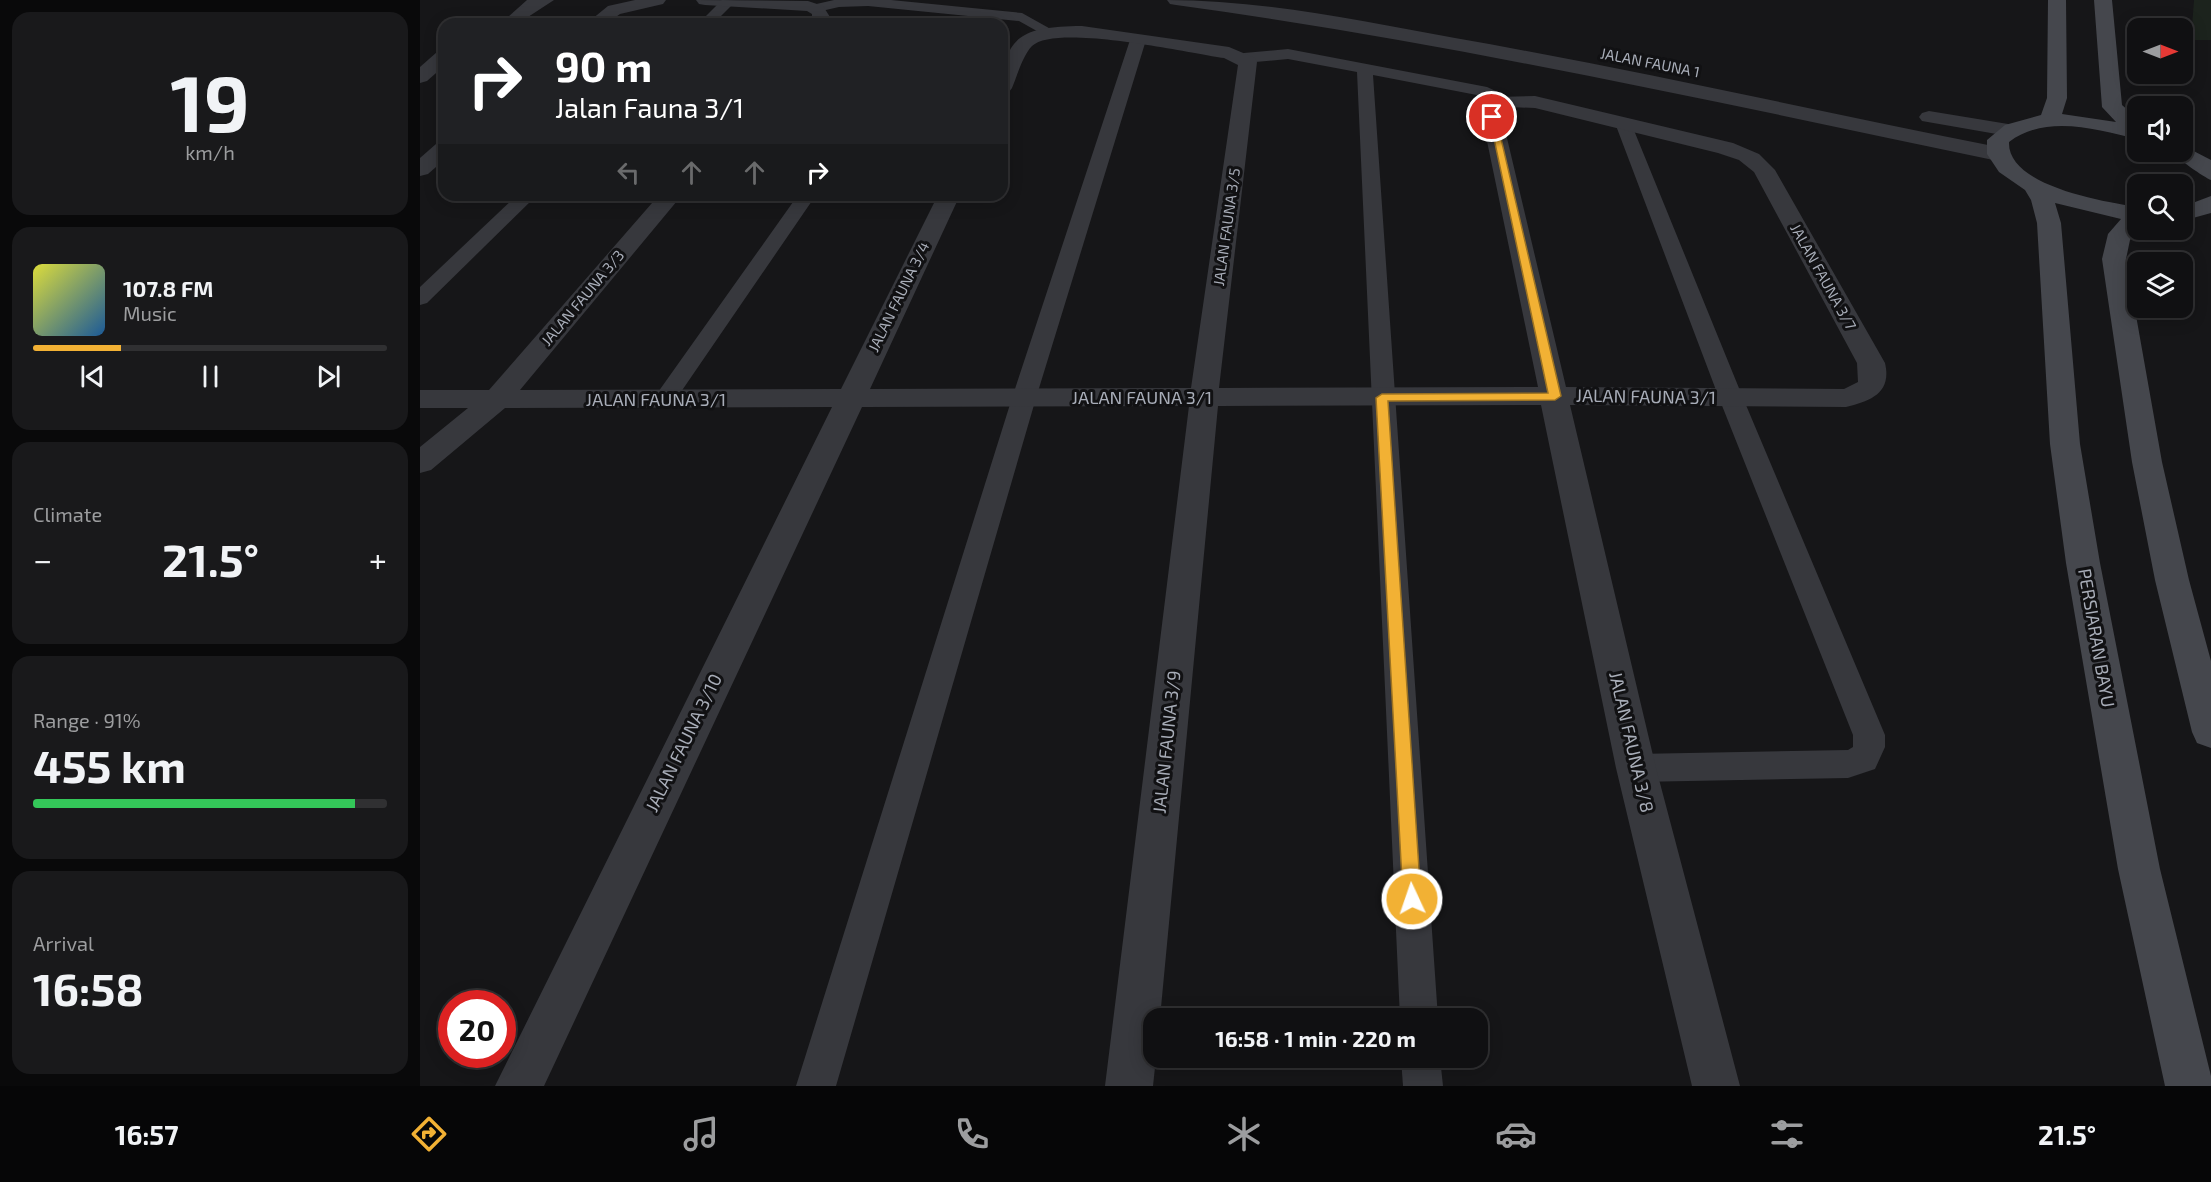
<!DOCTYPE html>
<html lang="en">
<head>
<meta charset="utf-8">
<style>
	body { margin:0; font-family:"Exo 2",sans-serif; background:#19191b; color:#f1f3f6; height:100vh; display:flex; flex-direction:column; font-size:22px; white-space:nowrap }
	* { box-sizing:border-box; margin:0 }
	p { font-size:20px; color:#9c9d9f }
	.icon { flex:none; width:33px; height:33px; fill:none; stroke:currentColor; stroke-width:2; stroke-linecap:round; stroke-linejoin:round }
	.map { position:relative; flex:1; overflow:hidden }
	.side { display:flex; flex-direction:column; gap:12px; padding:12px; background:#09090a; width:420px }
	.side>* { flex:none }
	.banner { position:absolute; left:18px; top:18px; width:570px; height:183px; border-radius:18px; box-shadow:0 3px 15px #0003,0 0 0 2px #303032; background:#202124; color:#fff; overflow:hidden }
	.needle { width:39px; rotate:90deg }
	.fabs { position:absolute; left:1707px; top:18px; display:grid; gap:12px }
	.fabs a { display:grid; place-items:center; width:66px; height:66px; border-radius:12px; background:#101012; box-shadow:0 3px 15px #0003,0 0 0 2px #303032; font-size:30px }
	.speed { position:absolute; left:18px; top:990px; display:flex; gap:12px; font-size:30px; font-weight:700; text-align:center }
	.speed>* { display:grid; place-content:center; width:78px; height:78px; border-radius:50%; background:#101012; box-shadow:0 3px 15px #0003,0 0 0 2px #303032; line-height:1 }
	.speed .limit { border:9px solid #d22; background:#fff; color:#111 }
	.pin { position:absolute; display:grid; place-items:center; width:51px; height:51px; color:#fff; margin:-26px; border:3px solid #fff; border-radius:50%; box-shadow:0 2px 6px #0007 }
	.me { position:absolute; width:66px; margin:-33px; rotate:357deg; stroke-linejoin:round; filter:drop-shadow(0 0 4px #0008) }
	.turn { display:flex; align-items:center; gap:21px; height:126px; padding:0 18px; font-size:27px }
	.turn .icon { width:78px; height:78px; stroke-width:2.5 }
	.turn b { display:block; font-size:42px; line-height:51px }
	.lanes { display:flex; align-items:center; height:57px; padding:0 18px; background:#0003; justify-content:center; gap:30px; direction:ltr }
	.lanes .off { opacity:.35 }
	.big { font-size:45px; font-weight:700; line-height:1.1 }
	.side .tile { flex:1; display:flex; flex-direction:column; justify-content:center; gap:9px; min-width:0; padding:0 21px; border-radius:18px; background:#19191b }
	.side .dial { align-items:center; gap:0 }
	.dial b { font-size:78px; line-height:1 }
	.song { display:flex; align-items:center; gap:18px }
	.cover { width:72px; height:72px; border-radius:9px; background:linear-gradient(135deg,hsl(60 70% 55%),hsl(210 70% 35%)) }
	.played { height:6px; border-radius:3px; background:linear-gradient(90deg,#f2b134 25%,#303032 25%) }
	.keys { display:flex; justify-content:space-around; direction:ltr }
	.heat { display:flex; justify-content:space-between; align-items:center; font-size:33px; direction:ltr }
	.charge { height:9px; border-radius:4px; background:linear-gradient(90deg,#34c759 91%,#303032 0) }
	.trip { position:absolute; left:723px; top:1008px; width:345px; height:60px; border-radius:18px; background:#101012; box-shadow:0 3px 15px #0003,0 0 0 2px #303032; font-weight:700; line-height:60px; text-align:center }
	.tab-bar { display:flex; height:96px; justify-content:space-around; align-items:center; background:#060607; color:#9c9d9f }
	.tab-bar .icon { width:42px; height:42px }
	.tab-bar .active { color:#f2b134 }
	.tab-bar b { font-size:27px; color:#f1f3f6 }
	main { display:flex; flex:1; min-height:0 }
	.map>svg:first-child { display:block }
	.green { fill:#1c231d }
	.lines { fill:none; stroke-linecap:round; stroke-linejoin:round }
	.service { fill:#37383d; fill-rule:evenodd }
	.minor { fill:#37383d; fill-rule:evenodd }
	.tertiary { fill:#37383d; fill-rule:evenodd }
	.secondary { fill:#45474d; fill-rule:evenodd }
	.route { fill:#f2b134; stroke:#9d7322; stroke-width:1.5 }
	.labels { text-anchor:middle; stroke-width:6; stroke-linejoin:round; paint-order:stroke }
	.far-street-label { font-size:15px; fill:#a8adb8; stroke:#111113 }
	.street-label { font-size:18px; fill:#a8adb8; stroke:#111113 }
</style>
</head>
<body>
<main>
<section class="side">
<div class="tile dial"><b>19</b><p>km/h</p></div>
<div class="tile">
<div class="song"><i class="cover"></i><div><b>107.8 FM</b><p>Music</p></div></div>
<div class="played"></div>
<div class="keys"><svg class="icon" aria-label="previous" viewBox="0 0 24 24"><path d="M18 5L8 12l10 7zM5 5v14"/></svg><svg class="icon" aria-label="pause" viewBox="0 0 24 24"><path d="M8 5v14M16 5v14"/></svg><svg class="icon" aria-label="next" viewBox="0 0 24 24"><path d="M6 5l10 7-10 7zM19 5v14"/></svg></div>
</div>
<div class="tile"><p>Climate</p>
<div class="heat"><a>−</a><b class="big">21.5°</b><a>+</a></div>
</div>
<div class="tile"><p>Range · 91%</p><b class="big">455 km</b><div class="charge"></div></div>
<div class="tile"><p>Arrival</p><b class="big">16:58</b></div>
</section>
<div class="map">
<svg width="1791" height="1086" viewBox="0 0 1791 1086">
	<rect width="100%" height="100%" fill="#161618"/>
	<polygon class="green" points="1774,0 1791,0 1791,40 1771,40"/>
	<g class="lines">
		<g class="service">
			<polygon points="302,0 316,1 293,24 278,24"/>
			<polygon points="414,0 471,0 602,13 636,32 634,35 624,35 599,21 448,6 419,7 397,12 390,8 392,5"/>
			<polygon points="718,35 726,40 616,398 416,1086 376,1086 592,398 710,40"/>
			<polygon points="868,49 1067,87 1091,98 1093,101 1085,106 1062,96 953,75 1018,1018 980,1018 937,72 868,59 824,63 816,58 824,53"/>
			<polygon points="1203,118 1209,119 1211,123 1323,398 1465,735 1465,747 1455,769 1428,778 1216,782 1205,778 1200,768 1205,758 1216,754 1428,750 1433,747 1433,735 1299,398 1195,123 1197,119"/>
			<polygon points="97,195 117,195 7,303 0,305 0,287"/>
			<polygon points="378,195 396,195 252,405 244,407 236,405 232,400 236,395"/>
			<polygon points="981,1058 1020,1058 1023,1086 983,1086"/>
		</g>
		<g class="minor">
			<polygon points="107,0 127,0 100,24 80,24"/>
			<polygon points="215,0 246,0 243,4 200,14 186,24 166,24 188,6"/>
			<polygon points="276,0 388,1 403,6 410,17 405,24 387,24 392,17 392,14 387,11 285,5 279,4"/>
			<path d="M662,26L809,47L835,58L837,62L799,388L1118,387L1062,117V109L1065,105L1078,97L1115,96L1313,143L1339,154L1355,170L1465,363C1472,393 1451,401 1426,407L1150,405L1236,768L1320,1086H1272L1196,768L1121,405L798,406L740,1018H734V1058H736L733,1086H685L769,406L442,407L124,1086H75L412,407L85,408L11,470L0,473V447L48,408H0V390H69L239,195H262L100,390L421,389L518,195H540L450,389L771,388L818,65L804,58C769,53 636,23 612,46C603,55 597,76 592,88L589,92L582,94C582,32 607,27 662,26ZM1089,107L1115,108L1298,153L1319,160L1334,172L1437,363L1438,382L1424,389L1146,387L1082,117V111Z"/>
			<polygon points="24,50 24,66 7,81 0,83 0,67 17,52"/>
			<polygon points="24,143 24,160 8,174 0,176 0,158 16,144"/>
		</g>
		<g class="tertiary">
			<polygon points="112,0 134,0 108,17 96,17 93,13"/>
			<path d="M747,0C844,0 940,21 1035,38C1217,70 1397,111 1578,147L1586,149L1589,154L1586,159L1578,161C1305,104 1033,43 756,5L750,4Z"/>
			<polygon points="1509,111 1588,124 1595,126 1598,130 1595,134 1588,136 1502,121 1499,117 1502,113"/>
		</g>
		<g class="secondary">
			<path d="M1628,0H1646L1647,98L1642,114L1696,122L1682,107L1674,0H1692L1702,105L1718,119V139C1676,129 1626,114 1589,142C1587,186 1684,202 1718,207V229L1710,240L1706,259L1742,462L1769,580L1791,661V748L1777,743L1772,732L1735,580L1712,462L1682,259L1688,234L1701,219L1635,203L1641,223L1660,444L1680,563L1740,869L1791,1076V1086H1745L1698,869L1646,563L1630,444L1617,223L1611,200L1605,190L1579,172L1567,154V140L1585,125L1621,115L1627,98Z"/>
			<path d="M1762,145L1791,160V180C1785,178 1755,157 1752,152H1762Z"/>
			<polygon points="1791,196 1791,213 1762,221 1762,207"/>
		</g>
	</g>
	<polygon class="route" points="1069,115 1076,117 1141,396 1135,400 968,401 1001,899 998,905 992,907 985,905 983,899 956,398 962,394 1128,393"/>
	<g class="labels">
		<g class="far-street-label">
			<text transform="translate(1230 63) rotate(11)" y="5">JALAN FAUNA 1</text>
			<text transform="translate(807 227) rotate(-82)" y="5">JALAN FAUNA 3/5</text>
			<text transform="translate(1403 277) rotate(61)" y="5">JALAN FAUNA 3/7</text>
			<text transform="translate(479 297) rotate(-64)" y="5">JALAN FAUNA 3/4</text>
			<text transform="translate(163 298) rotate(-50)" y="5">JALAN FAUNA 3/3</text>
		</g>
		<g class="street-label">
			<text transform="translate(1226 397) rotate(1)" y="6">JALAN FAUNA 3/1</text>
			<text x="722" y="404">JALAN FAUNA 3/1</text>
			<text x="236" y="406">JALAN FAUNA 3/1</text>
			<text transform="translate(1676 638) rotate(80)" y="6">PERSIARAN BAYU</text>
			<text transform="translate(747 742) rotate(-84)" y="6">JALAN FAUNA 3/9</text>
			<text transform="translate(1211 742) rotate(77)" y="6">JALAN FAUNA 3/8</text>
			<text transform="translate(264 743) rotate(-64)" y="6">JALAN FAUNA 3/10</text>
		</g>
	</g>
</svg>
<div class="fabs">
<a><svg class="needle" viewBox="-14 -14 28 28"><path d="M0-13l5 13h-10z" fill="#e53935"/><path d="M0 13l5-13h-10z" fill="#9c9d9f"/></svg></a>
<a><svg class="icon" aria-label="sound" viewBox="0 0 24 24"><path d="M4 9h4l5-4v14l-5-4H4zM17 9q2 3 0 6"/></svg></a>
<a><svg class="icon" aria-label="search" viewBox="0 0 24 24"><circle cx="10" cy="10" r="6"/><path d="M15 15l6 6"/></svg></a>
<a><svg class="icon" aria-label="layers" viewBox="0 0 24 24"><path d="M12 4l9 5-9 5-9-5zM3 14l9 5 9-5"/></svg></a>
</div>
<div class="speed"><div class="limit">20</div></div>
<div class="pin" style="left:1072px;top:117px;background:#d93025"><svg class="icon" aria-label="arrive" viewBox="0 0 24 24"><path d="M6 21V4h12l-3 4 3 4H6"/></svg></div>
<svg class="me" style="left:992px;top:899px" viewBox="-20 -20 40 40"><circle r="17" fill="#f2b134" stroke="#fff" stroke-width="3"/><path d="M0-11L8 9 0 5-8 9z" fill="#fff"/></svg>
<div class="trip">16:58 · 1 min · 220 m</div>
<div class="banner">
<div class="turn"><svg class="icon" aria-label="right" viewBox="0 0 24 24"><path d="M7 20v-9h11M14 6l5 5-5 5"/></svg><div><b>90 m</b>Jalan Fauna 3/1</div></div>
<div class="lanes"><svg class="icon off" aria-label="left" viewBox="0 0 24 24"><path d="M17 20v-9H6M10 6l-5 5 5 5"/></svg><svg class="icon off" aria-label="ahead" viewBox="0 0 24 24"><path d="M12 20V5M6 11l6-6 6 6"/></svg><svg class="icon off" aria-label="ahead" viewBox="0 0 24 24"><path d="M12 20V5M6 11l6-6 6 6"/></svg><svg class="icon" aria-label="right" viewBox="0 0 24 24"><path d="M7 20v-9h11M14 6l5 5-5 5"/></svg></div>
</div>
</div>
</main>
<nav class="tab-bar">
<b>16:57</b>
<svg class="icon active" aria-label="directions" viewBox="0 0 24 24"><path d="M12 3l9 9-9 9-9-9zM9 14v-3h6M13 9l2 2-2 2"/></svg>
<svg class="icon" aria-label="music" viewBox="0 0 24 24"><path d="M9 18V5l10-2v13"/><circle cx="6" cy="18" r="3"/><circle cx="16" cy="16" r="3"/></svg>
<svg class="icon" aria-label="phone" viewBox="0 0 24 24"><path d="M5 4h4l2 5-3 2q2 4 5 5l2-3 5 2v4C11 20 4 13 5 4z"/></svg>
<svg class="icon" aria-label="climate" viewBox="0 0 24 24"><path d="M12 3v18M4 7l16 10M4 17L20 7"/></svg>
<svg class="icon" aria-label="car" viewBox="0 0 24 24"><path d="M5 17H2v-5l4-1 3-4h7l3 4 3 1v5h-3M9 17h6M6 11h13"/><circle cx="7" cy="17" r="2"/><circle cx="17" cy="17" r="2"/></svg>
<svg class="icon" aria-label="filters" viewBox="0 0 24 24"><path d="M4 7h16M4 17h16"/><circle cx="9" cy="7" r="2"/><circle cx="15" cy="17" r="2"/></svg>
<b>21.5°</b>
</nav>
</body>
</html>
